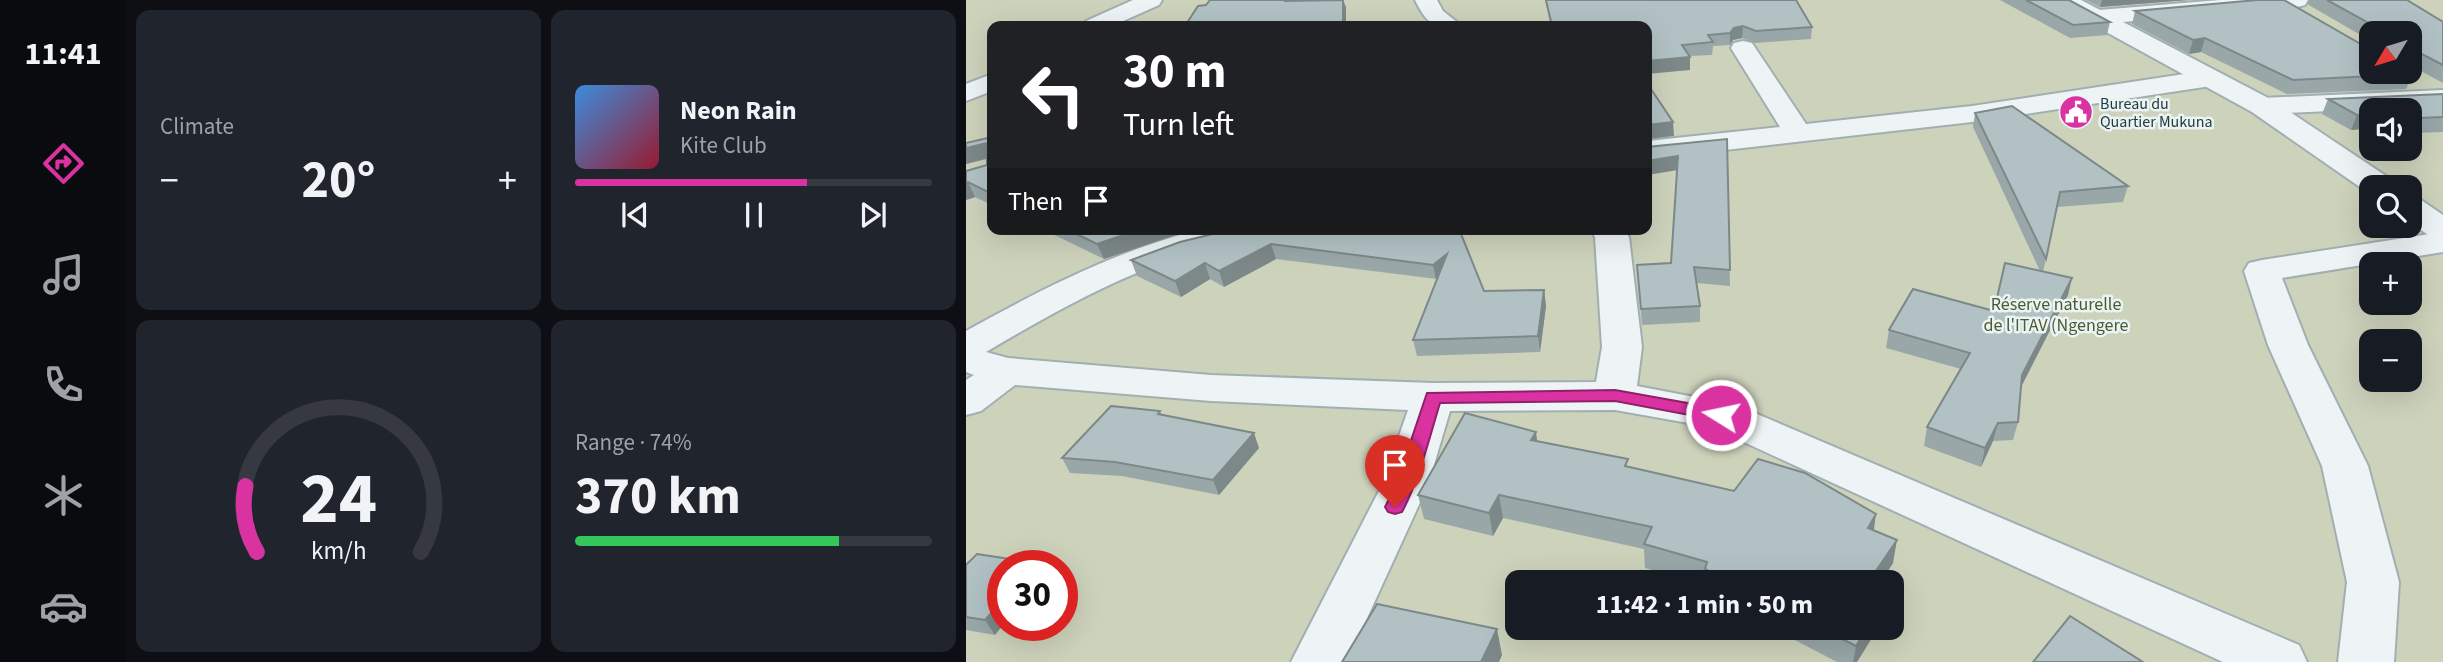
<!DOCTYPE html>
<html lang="en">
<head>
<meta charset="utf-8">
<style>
	body { margin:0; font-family:"Source Sans 3",sans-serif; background:#20242c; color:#f1f3f6; height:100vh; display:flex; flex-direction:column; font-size:26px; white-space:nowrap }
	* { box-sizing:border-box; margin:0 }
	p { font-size:23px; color:#9ea1a6 }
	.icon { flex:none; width:38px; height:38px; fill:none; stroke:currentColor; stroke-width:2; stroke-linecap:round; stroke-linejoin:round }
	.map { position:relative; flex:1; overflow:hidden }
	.details { display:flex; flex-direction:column; gap:10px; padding:10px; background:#0d0f14; width:840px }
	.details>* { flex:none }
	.banner { position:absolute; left:21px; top:21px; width:665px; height:214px; border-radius:14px; box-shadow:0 7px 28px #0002; background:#202124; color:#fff; overflow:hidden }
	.needle { width:46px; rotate:232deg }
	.controls { position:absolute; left:1393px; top:21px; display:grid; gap:14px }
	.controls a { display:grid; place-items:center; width:63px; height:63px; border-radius:14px; background:#171b24; box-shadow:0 7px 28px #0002; font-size:35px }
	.speed { position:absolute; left:21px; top:550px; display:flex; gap:14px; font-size:35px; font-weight:700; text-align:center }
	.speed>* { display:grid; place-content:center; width:91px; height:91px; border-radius:50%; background:#171b24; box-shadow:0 7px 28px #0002; line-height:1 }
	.speed .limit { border:10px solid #d22; background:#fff; color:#111 }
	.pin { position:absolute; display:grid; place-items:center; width:60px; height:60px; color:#fff; margin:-72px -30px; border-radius:50% 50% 50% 0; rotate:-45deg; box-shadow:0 0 7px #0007 }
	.pin .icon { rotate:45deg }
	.me { position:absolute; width:77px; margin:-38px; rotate:280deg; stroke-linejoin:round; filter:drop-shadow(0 0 5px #0008) }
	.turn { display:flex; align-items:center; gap:24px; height:147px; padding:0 21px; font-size:32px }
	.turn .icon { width:91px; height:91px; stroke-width:2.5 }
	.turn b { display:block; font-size:49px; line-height:60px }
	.then { display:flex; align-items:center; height:66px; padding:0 21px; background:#0003; gap:14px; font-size:26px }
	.big { font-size:52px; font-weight:700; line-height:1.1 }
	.details .widget { flex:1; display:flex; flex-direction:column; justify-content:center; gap:10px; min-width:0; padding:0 24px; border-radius:14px; background:#20242c }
	.details .dial { align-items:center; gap:0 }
	.dial svg { height:182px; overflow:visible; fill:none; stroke:#363941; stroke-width:7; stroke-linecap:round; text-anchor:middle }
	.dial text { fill:#f1f3f6; stroke:none }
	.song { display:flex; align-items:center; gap:21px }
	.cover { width:84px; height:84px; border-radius:10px; background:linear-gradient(135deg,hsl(210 70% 55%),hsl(350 70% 35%)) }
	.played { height:7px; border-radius:4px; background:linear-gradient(90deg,#da33a1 65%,#363941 65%) }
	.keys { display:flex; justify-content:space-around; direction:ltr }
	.heat { display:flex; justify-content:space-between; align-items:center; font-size:38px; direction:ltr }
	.charge { height:10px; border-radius:5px; background:linear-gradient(90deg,#34c759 74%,#363941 0) }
	.details .tiles { flex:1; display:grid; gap:10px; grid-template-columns:repeat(2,1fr) }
	.trip { position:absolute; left:539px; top:570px; width:399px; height:70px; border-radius:14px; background:#171b24; box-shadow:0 7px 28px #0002; font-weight:700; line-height:70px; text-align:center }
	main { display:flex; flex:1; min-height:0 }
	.menu { display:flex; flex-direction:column; width:126px; justify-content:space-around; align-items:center; background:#090b0e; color:#9ea1a6 }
	.menu .icon { width:49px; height:49px }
	.menu .on { color:#da33a1 }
	.menu b { font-size:32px; color:#f1f3f6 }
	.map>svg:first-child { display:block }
	.green { fill:#cdd2bb; fill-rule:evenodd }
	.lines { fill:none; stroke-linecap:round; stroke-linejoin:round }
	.minor-casing { stroke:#a0afb1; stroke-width:4 }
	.tertiary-casing { stroke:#a0afb1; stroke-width:4 }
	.minor { fill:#eef4f5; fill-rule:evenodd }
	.tertiary { fill:#eef4f5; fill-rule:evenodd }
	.wall { fill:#99a7a9 }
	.shaded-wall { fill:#7d8889 }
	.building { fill:#b2c2c4; stroke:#7d8889; stroke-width:2 }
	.route { fill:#da33a1; stroke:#8e2169; stroke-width:2 }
	.labels { text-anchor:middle; stroke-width:5; stroke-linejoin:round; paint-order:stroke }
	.far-poi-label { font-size:16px; fill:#243b3e; stroke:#eaf4f5; text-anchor:start }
	.park-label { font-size:18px; fill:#4e5b30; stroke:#eaf4f5 }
</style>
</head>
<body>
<main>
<nav class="menu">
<b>11:41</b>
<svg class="icon on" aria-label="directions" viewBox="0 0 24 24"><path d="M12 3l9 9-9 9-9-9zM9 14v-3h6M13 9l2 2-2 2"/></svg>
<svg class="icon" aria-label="music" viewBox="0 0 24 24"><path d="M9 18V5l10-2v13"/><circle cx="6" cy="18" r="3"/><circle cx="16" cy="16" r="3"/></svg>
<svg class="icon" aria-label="phone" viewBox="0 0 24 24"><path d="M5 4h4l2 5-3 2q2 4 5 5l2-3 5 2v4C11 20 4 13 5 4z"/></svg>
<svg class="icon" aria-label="climate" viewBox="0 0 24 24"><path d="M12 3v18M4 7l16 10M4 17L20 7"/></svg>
<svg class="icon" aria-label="car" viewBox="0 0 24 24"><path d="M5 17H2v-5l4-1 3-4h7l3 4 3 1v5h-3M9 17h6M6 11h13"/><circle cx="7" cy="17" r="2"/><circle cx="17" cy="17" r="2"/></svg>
</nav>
<section class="details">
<div class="tiles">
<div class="widget"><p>Climate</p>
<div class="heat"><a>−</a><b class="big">20°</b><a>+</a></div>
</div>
<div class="widget">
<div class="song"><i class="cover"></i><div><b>Neon Rain</b><p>Kite Club</p></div></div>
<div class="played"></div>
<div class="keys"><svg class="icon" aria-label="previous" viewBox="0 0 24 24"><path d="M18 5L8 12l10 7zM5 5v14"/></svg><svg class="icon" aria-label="pause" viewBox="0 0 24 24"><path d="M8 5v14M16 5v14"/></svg><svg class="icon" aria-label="next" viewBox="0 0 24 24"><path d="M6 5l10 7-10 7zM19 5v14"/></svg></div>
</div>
<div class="widget dial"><svg viewBox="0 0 100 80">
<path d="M14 69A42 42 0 1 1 86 69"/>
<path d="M14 69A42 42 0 0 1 9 40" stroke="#da33a1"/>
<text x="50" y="56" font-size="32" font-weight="700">24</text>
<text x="50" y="72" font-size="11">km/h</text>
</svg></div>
<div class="widget"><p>Range · 74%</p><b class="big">370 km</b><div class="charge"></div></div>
</div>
</section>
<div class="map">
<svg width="1477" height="662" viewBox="0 0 1477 662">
	<rect width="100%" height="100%" fill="#dbe6e7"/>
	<path class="green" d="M0,0H1477V662H0ZM26,26H681V229H26ZM1405,33H1444V72H1405ZM1405,110H1444V149H1405ZM1405,187H1444V226H1405ZM1405,264H1444V303H1405ZM1405,341H1444V380H1405ZM37,565H96V625H37ZM551,583H926V628H551Z"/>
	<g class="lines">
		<g class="minor-casing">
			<g id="minor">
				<polygon points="167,0 196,0 193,5 146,26 116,26 120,21"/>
				<path d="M449,0H471L477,11L496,26C467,27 462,26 449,0Z"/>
				<polygon points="1254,0 1342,0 1339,5 1331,7 1133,24 1125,22 1122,17 1125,12 1133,10"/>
				<polygon points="777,41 786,43 840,124 1006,106 1245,70 1254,73 1258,78 1254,83 1245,86 1006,122 681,159 681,141 814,127 765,48 768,43"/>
				<polygon points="26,74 26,91 0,101 0,84"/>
				<polygon points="1477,90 1477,106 1296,114 1286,112 1282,106 1286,100 1296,98"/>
				<path d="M236,229H298L294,236C260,244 227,251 194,264C133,286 76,319 20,352L42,358L245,375L467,383L630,382L636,347L629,237L624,229H658L663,237L676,347L671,386L770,405L1333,645L1341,662H1257L745,427L649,410L484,411L462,485L381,662H325L416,485L442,410L245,401L49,385L15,411L0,415V380L8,375L0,372V331C76,289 151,250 236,229Z"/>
				<polygon points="1477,232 1477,252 1316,278 1342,345 1402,466 1433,582 1428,662 1372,662 1381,582 1356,466 1302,345 1278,271 1283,263 1296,260"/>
			</g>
		</g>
		<g class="tertiary-casing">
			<g id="tertiary">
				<polygon points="1088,0 1115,0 1306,100 1426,180 1431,187 1405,187 1404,194 1286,112 1091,5"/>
				<polygon points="1444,197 1455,200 1477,215 1477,240 1465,237 1444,222"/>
			</g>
		</g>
		<use href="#minor" class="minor"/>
		<use href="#tertiary" class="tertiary"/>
	</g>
	<g class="wall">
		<polygon points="579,0 830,0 846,27 845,39 789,43 776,38 767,40 764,45 747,46 746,55 723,56 724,70 681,26 585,26"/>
		<polygon points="1034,0 1103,0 1144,22 1141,35 1104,38"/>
		<polygon points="1120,0 1222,0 1134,7"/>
		<polygon points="1343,0 1441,0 1477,22 1477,83 1444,65 1444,33 1405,33 1405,41 1341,4"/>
		<polygon points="1169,11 1400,47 1405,72 1447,74 1440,89 1321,94 1235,52 1223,54 1166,24"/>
		<polygon points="1477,94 1477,132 1447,133 1444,131 1444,110 1405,110 1405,128 1385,130 1356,114 1362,99"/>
		<polygon points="1009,113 1162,186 1157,202 1091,207 1077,272 1102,295 1055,386 1052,422 1047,440 1027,441 1015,467 958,446 961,427 995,369 920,348 923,330 1028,311 1074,271 1007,127"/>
		<polygon points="26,137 26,205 9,197 0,200 0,171 21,165 21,159 0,164"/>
		<polygon points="761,139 764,286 730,283 734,306 734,322 676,325 671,265 705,263 711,170"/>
		<polygon points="76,229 227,229 138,259"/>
		<polygon points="267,229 493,229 518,291 578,290 580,306 574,352 451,356 447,340 471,279 310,259 258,287 244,279 215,297 171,276 165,260"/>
		<polygon points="194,411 196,415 293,448 253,495 156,476 104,473 96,458"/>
		<polygon points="571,441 662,467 908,530 927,563 914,583 731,583 679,568 678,549 537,518 527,536 458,519 452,495"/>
		<polygon points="0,565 29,635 0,630"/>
		<polygon points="806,628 912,628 891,662 871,662"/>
	</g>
	<g class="shaded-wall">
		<polygon points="377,0 380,7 380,26 377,26"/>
		<polygon points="1136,0 1222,0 1134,7"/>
		<polygon points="777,26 776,38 767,40 764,45 764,33 768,28"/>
		<polygon points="1239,38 1235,52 1223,54 1227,40"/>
		<polygon points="724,57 724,70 681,74 681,61"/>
		<polygon points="1405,114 1405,128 1385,130 1391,115"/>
		<polygon points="707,122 708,136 681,139 681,125"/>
		<polygon points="21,143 26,157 0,164 0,148"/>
		<polygon points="712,156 712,170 681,175 681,161"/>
		<polygon points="2,182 9,197 0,200 0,183"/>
		<polygon points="176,229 227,229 138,259 131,244"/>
		<polygon points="305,244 310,259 258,287 253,271"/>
		<polygon points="481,254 484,269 470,280 467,265"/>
		<polygon points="239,263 244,279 215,297 209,281"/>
		<polygon points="1106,278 1102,295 1052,393 1056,375"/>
		<polygon points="578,290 580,306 574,352 572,336"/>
		<polygon points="1032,423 1027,441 1015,467 1019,448"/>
		<polygon points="570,432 573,455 565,440"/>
		<polygon points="288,433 293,448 253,495 247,480"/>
		<polygon points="533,495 537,518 527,536 523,513"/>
		<polygon points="910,514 907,537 902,528"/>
		<polygon points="931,540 927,563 914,583 903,583"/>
		<polygon points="37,600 37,625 29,635 19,620"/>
		<polygon points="901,628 912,628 891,662 887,662 890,646"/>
		<polygon points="531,629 536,655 533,662 515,662"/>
	</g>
	<g class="building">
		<polygon points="244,0 321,0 320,1 377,0 377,26 219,26 232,6 240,5"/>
		<polygon points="580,0 830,0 846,27 790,31 777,26 768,28 764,33 742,35 747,42 716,45 724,57 681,61 681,26 586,26"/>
		<polygon points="1060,0 1103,0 1144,22 1107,25"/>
		<polygon points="1291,0 1318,0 1400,47 1405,48 1405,72 1442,72 1447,74 1327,80 1239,38 1227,40 1169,11"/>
		<polygon points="1361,0 1441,0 1477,22 1477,65 1450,51 1448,55 1444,55 1444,33 1412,33 1412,28"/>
		<polygon points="681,83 707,122 681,125"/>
		<polygon points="1477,94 1477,117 1454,118 1441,109 1405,110 1405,114 1391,115 1362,99"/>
		<polygon points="1046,106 1162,186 1094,192 1080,259 1009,113"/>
		<polygon points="26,137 26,194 2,182 0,183 0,171 21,165 21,143 0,148 0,143"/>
		<polygon points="761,139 764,270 728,267 734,306 675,309 671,265 705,263 712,156 681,161 681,147"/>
		<polygon points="100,229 176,229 131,244"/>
		<polygon points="267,229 493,229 518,291 578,290 572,336 447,340 481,254 467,265 305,244 253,271 239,263 209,281 165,260 214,242"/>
		<polygon points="1039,263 1106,278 1056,375 1052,422 1032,423 1019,448 961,427 1004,353 923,330 947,289 1028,311"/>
		<polygon points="145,406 194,411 192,414 288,433 247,480 149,462 96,458"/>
		<polygon points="499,413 570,432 565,440 662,459 659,466 768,491 792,459 839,473 910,514 902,528 931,540 903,581 906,583 766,583 739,569 741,562 678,544 686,527 533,495 523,513 452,495"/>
		<polygon points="11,554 70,563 67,565 37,565 37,600 19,620 0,617 0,565"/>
		<polygon points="411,604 531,629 515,662 376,662"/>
		<polygon points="1104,616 1177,662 1067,662"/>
		<polygon points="854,628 901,628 890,646"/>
	</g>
	<path class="route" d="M649,390L755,409L763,415L755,421L649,401L474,403C463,439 454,478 436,512L429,514L422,512L419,507L430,485L461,393Z"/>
	<defs>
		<g id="civic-disc" transform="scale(1.75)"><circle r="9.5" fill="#da33a1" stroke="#eaf4f5"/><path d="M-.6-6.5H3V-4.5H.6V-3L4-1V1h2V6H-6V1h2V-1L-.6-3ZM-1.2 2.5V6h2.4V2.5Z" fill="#fff"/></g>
	</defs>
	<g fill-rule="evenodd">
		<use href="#civic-disc" x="1110" y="112"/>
	</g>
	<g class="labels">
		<g class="far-poi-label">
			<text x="1134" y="109">Bureau du<tspan x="1134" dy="18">Quartier Mukuna</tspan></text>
		</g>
		<g class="park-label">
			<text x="1090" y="310">Réserve naturelle<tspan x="1090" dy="21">de l'ITAV (Ngengere</tspan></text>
		</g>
	</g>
</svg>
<div class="controls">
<a><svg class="needle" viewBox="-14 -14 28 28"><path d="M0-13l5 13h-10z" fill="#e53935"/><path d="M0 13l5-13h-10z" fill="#9ea1a6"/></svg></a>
<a><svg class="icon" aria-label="sound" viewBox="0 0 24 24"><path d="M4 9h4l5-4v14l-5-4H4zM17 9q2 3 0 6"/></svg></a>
<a><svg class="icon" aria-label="search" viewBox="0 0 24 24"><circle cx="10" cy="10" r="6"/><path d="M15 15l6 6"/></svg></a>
<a>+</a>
<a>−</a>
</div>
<div class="speed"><div class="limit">30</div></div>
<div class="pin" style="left:429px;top:507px;background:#d93025"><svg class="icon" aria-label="arrive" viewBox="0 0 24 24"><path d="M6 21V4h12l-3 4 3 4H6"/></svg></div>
<svg class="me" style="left:755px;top:415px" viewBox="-20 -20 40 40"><circle r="17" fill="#da33a1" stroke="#fff" stroke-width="3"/><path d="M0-11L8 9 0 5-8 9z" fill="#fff"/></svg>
<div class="trip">11:42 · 1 min · 50 m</div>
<div class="banner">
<div class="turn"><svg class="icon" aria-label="left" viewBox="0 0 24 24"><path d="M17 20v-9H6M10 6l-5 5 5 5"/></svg><div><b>30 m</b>Turn left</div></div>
<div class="then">Then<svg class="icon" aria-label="arrive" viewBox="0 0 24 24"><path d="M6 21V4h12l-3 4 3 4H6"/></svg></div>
</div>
</div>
</main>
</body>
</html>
